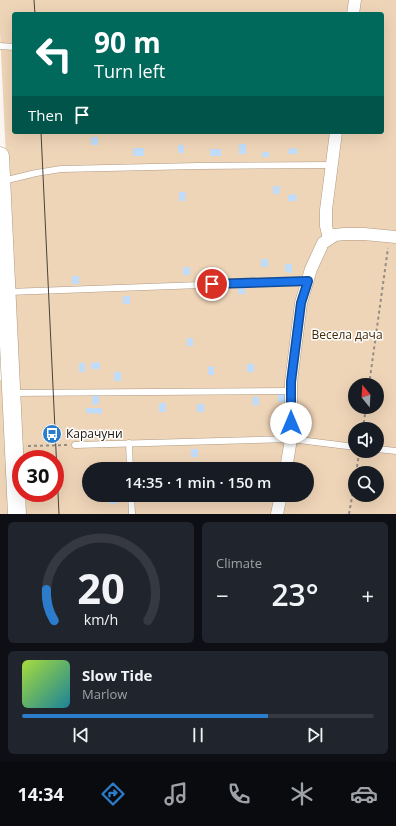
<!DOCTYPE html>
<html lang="en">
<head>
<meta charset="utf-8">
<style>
	body { margin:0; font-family:"Open Sans",sans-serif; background:#20242c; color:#f1f3f6; height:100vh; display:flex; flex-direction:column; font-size:15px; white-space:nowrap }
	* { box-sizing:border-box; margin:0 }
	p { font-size:13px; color:#9ea1a6 }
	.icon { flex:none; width:22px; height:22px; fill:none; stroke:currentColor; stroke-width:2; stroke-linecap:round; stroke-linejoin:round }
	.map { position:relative; height:514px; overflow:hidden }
	.side { display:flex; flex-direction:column; gap:8px; padding:8px; background:#0d0f14; flex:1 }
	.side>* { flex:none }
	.top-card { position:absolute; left:12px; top:12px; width:372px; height:122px; border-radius:4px; box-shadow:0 4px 16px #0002; background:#00695c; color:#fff; overflow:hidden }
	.needle { width:26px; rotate:342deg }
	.tools { position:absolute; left:348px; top:378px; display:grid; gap:8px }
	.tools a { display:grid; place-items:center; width:36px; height:36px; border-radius:50%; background:#171b24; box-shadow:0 4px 16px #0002; font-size:20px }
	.speed { position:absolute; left:12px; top:450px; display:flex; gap:8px; font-size:20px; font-weight:700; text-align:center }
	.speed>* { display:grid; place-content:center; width:52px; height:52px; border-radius:50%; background:#171b24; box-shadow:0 4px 16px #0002; line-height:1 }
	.speed .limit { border:6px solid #d22; background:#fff; color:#111 }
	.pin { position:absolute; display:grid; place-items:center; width:34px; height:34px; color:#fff; margin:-17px; border:2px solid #fff; border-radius:50%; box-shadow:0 1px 4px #0007 }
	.me { position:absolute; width:44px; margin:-22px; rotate:0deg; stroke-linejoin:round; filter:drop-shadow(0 0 3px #0008) }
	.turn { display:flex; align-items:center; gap:14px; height:84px; padding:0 16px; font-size:18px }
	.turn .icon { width:52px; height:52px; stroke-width:2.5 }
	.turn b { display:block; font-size:28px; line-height:34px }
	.then { display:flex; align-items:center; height:38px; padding:0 16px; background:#0003; gap:8px; font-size:15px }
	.big { font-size:30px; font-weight:600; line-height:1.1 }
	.side .widget { flex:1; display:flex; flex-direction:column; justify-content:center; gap:6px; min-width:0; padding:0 14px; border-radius:6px; background:#20242c }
	.side .dial { align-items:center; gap:0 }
	.dial svg { height:104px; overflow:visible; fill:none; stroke:#363941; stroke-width:7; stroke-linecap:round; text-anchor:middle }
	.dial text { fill:#f1f3f6; stroke:none }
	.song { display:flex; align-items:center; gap:12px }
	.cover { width:48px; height:48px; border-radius:6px; background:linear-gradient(135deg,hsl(80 70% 55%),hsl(190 70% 35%)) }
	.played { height:4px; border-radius:2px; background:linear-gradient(90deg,#2b7ccb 70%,#363941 70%) }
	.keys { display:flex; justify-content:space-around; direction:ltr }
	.heat { display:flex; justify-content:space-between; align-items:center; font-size:22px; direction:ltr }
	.side .tiles { flex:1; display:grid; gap:8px; grid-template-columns:1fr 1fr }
	.widget:last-child { grid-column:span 2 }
	.trip { position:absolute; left:82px; top:462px; width:232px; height:40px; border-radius:20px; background:#171b24; box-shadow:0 4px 16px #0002; font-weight:600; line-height:40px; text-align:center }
	.tabs { display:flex; height:64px; justify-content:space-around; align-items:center; background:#090b0e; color:#9ea1a6 }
	.tabs .icon { width:28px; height:28px }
	.tabs .selected { color:#2b7ccb }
	.tabs b { font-size:18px; color:#f1f3f6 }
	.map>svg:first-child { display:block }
	.green { fill:#efd5b8; fill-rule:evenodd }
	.building { fill:#c1dcf9 }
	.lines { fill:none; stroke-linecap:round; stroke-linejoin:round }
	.service-casing { stroke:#af9a82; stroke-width:7 }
	.minor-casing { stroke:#af9a82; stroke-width:13 }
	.primary-casing { stroke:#af9a82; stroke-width:19 }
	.path { stroke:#938d86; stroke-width:2; stroke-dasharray:3 3; stroke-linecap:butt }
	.service { stroke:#fff; stroke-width:6 }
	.minor { stroke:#fff; stroke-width:12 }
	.primary { stroke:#fff; stroke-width:18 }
	.tram { stroke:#4a423a; stroke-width:1 }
	.route-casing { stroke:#114b97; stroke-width:10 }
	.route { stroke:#1a73e8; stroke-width:7 }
	.labels { text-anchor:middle; stroke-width:3; stroke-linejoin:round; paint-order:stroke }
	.park-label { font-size:12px; fill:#432802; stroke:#fff }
	.poi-label { font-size:12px; fill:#1b130a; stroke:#fff; text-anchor:start }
</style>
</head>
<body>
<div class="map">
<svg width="396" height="514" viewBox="0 0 396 514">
	<rect width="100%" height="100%" fill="#fdf8f3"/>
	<g class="green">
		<path d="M0,0H396V514H23L22,493H55V459H21V472L0,32ZM14,14H382V132H14ZM355,385H377V407H355ZM355,429H377V451H355ZM89,469H307V495H89ZM355,473H377V495H355Z"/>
		<polygon points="0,380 4,380 10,514 0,514"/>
	</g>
	<g class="building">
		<rect x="91" y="137" width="7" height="8"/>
		<rect x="239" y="144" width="7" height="10"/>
		<rect x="178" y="145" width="6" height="8"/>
		<rect x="133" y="148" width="11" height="8"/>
		<polygon points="289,148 298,149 297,154 288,154"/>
		<rect x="210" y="149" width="11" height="7"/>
		<rect x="262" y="152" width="7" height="5"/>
		<polygon points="273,186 280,186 279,194 273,194"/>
		<polygon points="179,192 186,192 185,201 179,201"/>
		<polygon points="296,194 297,201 288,201 288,195"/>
		<rect x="261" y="259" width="7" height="8"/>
		<polygon points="285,264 292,264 292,273 285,272"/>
		<rect x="183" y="267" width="7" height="8"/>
		<rect x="72" y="276" width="7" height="8"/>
		<rect x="238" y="286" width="7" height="8"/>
		<rect x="213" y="290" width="7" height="9"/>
		<rect x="123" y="296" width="7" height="8"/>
		<rect x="187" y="338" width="6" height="8"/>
		<polygon points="100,362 100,369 91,369 91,363"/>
		<rect x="79" y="363" width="6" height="9"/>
		<rect x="247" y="364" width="7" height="8"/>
		<polygon points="214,366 214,375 208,375 208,367"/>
		<rect x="114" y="372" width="7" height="9"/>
		<rect x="278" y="394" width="7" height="8"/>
		<polygon points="92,396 99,396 99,404 92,405"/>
		<polygon points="252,397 259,397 259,405 253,406"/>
		<rect x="159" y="403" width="7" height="9"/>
		<rect x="197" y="404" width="7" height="8"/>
		<polygon points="86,408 102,408 102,414 86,413"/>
		<rect x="191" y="449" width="7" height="8"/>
		<polygon points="109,496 116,496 116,504 110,504"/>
	</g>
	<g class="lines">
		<g class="service-casing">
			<g id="service">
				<polyline points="0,46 14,47"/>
				<polyline points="3,181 36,173 61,169 198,166 332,165"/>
				<polyline points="8,292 308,281"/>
				<polyline points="13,393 291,391"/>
				<polyline points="129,443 130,469"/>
				<polyline points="75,445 291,439 355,447"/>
				<polyline points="377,449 396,451"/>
				<polyline points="131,495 132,514"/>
			</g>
		</g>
		<g class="minor-casing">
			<g id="minor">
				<polyline points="353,14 355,0"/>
				<polyline points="329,239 326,226 326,210 336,132"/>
				<polyline points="286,469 291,439 291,382 301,303 311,269 323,243 335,235 344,234 364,234 396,237"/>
				<polyline points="277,514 281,495"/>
			</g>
		</g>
		<g class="primary-casing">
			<polyline id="primary" points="0,156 17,514"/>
		</g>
		<g class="path">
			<polyline points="369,385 388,248"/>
			<polyline points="363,429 366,407"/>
			<polyline points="28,446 68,445"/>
			<polyline points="356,473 359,454"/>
			<polyline points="349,514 355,480"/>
		</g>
		<use href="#service" class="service"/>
		<use href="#minor" class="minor"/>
		<use href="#primary" class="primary"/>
		<g class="tram">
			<polyline points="34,0 35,14"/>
			<polyline points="41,132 59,514"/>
		</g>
	</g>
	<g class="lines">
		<g class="route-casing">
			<polyline id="route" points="212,284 308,281 301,303 291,382 291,423"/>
		</g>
		<use href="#route" class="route"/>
	</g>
	<defs>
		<g id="bus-disc" transform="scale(1)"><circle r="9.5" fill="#2b7ccb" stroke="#fff"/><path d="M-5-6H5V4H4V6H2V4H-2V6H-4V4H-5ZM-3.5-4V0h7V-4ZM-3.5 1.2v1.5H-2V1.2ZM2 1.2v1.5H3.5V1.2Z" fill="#fff"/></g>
	</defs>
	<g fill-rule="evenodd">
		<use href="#bus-disc" x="52" y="434"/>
	</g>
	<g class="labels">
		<g class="park-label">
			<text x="347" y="339">Весела дача</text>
		</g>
		<g class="poi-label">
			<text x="66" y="438">Карачуни</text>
		</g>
	</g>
</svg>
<div class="tools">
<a><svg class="needle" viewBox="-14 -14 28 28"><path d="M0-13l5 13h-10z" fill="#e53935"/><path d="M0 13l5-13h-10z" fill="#9ea1a6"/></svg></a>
<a><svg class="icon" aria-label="sound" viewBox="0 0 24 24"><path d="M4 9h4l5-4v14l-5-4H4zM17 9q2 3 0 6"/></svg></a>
<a><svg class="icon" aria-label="search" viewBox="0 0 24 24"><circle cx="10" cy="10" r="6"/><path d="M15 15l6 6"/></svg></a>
</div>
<div class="speed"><div class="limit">30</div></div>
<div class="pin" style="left:212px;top:284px;background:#d93025"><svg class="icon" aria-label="arrive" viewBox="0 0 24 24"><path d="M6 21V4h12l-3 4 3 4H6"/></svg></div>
<svg class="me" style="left:291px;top:423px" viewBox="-20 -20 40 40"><circle r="19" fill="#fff"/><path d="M0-13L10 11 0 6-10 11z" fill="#1a73e8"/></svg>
<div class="trip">14:35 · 1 min · 150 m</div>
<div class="top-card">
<div class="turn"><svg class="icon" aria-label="left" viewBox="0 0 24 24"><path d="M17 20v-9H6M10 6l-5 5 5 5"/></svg><div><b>90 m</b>Turn left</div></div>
<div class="then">Then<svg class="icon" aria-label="arrive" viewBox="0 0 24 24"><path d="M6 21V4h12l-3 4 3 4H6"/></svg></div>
</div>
</div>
<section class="side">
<div class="tiles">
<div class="widget dial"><svg viewBox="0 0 100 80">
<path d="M14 69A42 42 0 1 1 86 69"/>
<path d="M14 69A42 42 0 0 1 8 45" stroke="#2b7ccb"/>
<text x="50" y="56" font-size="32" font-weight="700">20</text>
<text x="50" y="72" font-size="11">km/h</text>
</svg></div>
<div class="widget"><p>Climate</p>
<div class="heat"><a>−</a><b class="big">23°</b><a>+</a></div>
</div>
<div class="widget">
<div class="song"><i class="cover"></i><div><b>Slow Tide</b><p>Marlow</p></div></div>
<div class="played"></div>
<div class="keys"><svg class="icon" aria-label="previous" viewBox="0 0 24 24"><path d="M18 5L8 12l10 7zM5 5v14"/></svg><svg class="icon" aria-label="pause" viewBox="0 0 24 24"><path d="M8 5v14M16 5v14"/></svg><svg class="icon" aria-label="next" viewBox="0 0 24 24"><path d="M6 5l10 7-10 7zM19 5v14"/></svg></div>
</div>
</div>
</section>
<nav class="tabs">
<b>14:34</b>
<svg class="icon selected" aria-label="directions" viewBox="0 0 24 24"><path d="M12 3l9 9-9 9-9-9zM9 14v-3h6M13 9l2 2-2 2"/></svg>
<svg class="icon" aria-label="music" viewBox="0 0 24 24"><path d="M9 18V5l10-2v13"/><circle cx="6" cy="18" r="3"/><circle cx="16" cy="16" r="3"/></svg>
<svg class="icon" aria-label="phone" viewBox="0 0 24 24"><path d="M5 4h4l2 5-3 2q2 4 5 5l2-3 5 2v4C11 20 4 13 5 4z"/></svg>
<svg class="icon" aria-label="climate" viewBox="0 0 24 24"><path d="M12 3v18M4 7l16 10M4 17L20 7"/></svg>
<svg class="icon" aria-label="car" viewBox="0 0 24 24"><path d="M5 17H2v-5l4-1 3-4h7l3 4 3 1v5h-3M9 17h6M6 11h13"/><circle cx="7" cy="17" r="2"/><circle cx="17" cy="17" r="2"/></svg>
</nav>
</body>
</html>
